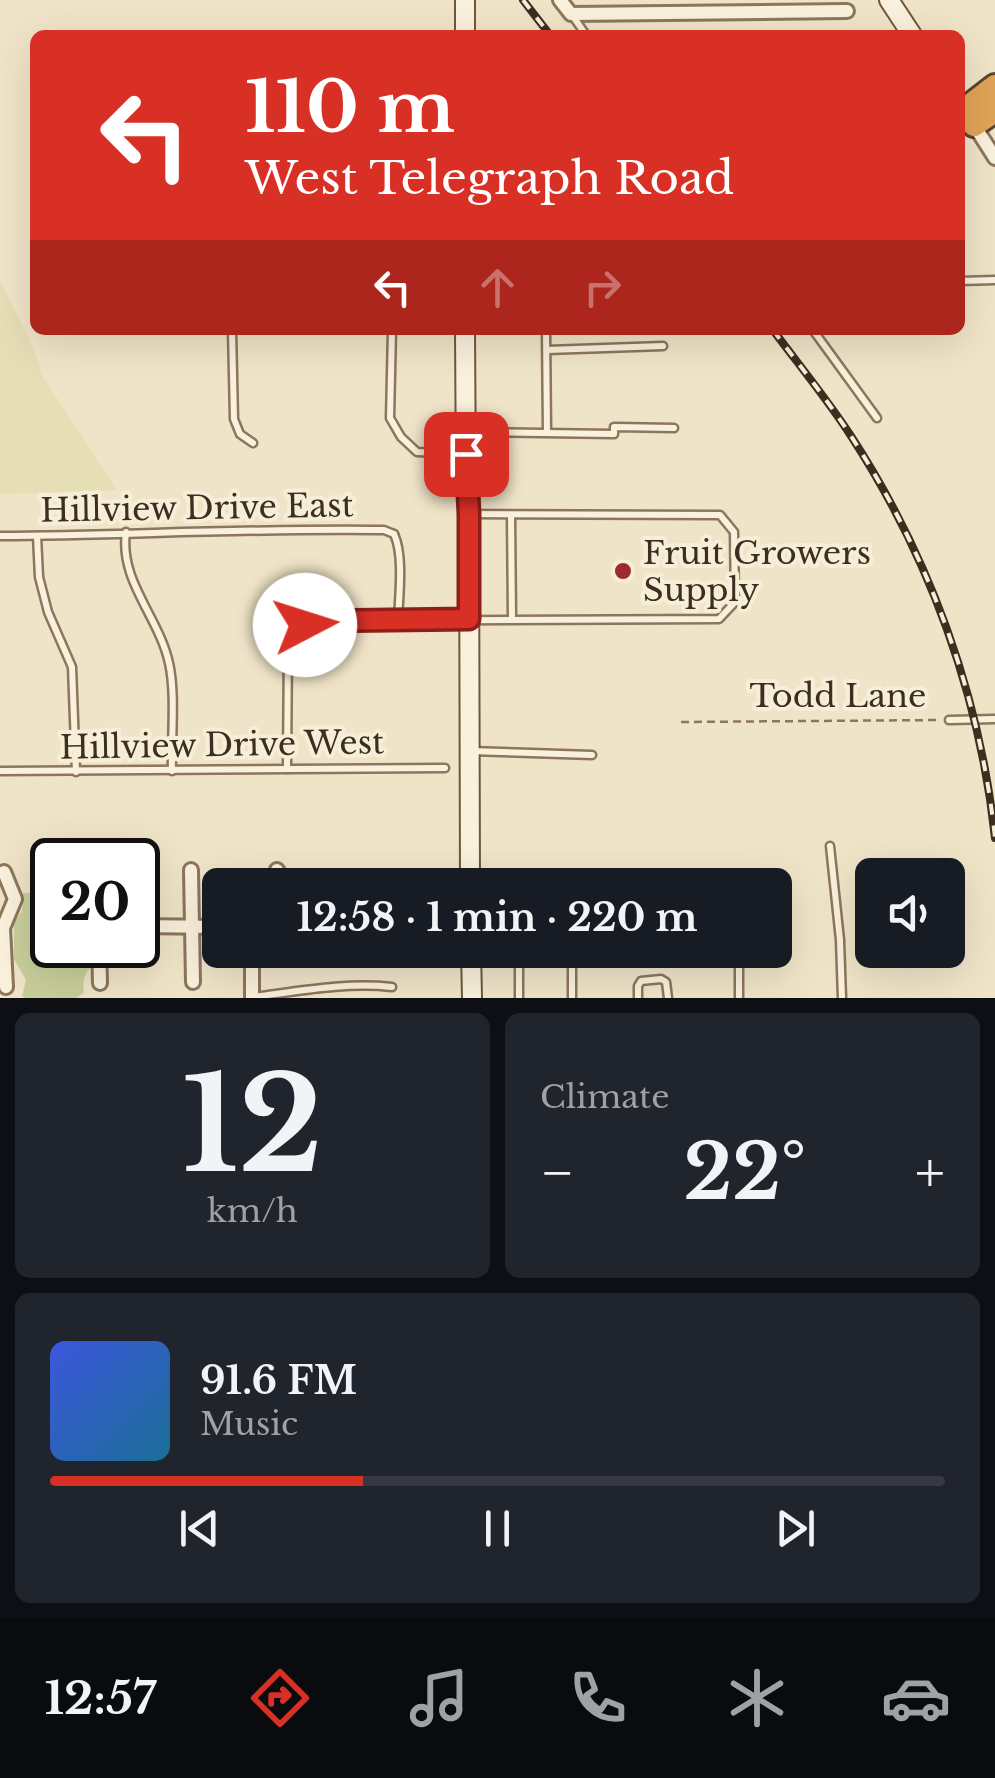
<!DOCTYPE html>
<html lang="en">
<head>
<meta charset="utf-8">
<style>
	body { margin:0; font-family:"Libre Baskerville",serif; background:#20242c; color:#f1f3f6; height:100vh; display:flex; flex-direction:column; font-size:38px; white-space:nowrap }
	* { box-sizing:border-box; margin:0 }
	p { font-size:32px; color:#9ea1a6 }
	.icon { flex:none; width:55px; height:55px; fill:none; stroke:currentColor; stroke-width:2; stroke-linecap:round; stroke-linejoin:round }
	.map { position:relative; height:998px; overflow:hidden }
	.side { display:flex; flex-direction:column; gap:15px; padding:15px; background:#0d0f14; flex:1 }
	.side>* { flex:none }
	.hud { position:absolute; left:30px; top:30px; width:935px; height:305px; border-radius:15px; box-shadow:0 10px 40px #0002; background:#d93025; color:#fff; overflow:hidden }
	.buttons { position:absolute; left:855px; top:858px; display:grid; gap:20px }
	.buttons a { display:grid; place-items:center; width:110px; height:110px; border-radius:15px; background:#171b24; box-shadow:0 10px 40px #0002; font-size:50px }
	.speed { position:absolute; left:30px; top:838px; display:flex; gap:20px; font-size:50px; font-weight:700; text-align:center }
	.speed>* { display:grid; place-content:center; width:130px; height:130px; border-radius:50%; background:#171b24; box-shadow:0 10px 40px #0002; line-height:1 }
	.speed .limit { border:5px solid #111; border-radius:15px; background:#fff; color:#111 }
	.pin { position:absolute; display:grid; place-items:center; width:85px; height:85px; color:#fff; margin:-42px; border-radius:20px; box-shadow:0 5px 15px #0006 }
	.me { position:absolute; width:110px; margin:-55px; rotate:85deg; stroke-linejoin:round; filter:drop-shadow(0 0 8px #0008) }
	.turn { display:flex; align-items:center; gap:35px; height:210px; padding:0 50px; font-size:45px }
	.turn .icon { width:130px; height:130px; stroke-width:2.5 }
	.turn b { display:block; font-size:70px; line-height:85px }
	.lanes { display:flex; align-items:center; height:95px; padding:0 50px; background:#0003; justify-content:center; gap:50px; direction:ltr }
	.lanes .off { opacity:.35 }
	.big { font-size:75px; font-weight:800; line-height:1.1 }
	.side .card { flex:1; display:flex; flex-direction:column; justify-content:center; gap:15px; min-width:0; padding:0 35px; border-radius:15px; background:#20242c }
	.side .dial { align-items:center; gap:0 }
	.dial b { font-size:130px; line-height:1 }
	.song { display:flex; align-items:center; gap:30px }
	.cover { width:120px; height:120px; border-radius:15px; background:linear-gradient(135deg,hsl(230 70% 55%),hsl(200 70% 35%)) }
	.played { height:10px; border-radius:5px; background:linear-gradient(90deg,#d93025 35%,#363941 35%) }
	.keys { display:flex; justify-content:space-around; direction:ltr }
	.heat { display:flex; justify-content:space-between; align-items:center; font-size:55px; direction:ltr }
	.side .tiles { flex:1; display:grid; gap:15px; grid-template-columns:1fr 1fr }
	.card:last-child { grid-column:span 2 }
	.trip { position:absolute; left:202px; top:868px; width:590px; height:100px; border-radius:15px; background:#171b24; box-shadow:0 10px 40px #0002; font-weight:800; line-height:100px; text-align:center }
	.tabs { display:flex; height:160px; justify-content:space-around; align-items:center; background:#090b0e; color:#9ea1a6 }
	.tabs .icon { width:70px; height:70px }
	.tabs .active { color:#d93025 }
	.tabs b { font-size:45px; color:#f1f3f6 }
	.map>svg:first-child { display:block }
	.farmland { fill:#e6deb5 }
	.green { fill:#c9cf9b }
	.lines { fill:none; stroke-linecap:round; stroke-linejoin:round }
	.service-casing { stroke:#8d765c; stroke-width:11 }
	.minor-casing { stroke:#8d765c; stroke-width:18 }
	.secondary-casing { stroke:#6f573f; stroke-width:22 }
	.motorway-casing { stroke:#5b4430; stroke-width:28 }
	.path { stroke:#8d765c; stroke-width:2.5; stroke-dasharray:8 5; stroke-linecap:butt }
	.service { stroke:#faf1dc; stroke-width:6 }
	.minor { stroke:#faf1dc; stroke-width:12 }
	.secondary { stroke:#faf1dc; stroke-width:18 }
	.motorway { stroke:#e0a458; stroke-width:22 }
	.rail-casing { stroke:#3d2e20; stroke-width:8 }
	.rail { stroke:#f7eed8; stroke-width:4; stroke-dasharray:11; stroke-linecap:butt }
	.route-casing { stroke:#8d1f18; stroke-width:25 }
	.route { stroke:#d93025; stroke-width:18 }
	.poi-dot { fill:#9e2a2b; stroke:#f7eed8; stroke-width:4 }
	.labels { text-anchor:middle; stroke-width:8; stroke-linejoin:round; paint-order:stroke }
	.street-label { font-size:32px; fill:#3d2e20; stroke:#f7eed8 }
	.poi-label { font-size:32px; fill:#3d2e20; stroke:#f7eed8; text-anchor:start }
</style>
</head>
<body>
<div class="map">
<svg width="995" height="998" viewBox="0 0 995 998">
	<rect width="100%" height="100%" fill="#f0e4c8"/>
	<polygon class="farmland" points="0,281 31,343 43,377 117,490 0,494"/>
	<path class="green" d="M52,892V945H93V965C84,974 82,980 84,993L76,998H25L22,996L26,980L14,959V923L22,911L23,893Z"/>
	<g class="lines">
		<g class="service-casing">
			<g id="service">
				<polyline points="572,15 586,35"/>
				<polyline points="960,281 995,280"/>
				<polyline points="232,330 234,419 240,434 253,443"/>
				<polyline points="392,330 390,418 401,437 417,452 465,454"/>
				<polyline points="546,330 547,432"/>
				<polyline points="813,330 877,418"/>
				<polyline points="547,350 663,346"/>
				<polyline points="467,432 614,434 614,427 674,428"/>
				<polyline points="511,515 512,619"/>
				<path d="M126,532C119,581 159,617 169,663C176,694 171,738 172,771"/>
				<path d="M394,534C404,555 399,596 398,620"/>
				<path d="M0,536C128,535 256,528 384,530L394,534"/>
				<polyline points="37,536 39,577 48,612 72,667 76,772"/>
				<polyline points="949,720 995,719"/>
				<polyline points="470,751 592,755"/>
				<polyline points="287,769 288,645 295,633 314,621 719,619 735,602 734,532 720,515 472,514"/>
				<polyline points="0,771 445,768"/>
				<polyline points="830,846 840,940 842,998"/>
				<polyline points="572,950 572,998"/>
				<polyline points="739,950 739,998"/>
				<path d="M253,997C300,991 345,982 392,987"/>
				<polyline points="519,998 519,950"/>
				<polyline points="638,998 638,986 641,981 661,979 666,982 668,998"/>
			</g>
		</g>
		<g class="minor-casing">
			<g id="minor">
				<polyline points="560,0 571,14 847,11"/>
				<polyline points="974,125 995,158"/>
				<polyline points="191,870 193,982"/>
				<polyline points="277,870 286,885"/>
				<polyline points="4,872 15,899 3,928 6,987"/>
				<polyline points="138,926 220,927"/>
				<polyline points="99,945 100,983"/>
				<polyline points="252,998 252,950"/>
			</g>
		</g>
		<g class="secondary-casing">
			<g id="secondary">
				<polyline points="889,0 912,35"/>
				<polyline points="465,35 465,0"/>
				<polyline points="465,330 466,483 469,514 470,885"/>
				<polyline points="471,950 472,998"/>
			</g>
		</g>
		<g class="motorway-casing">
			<g id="motorway">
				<polyline points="964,110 995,86"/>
				<polyline points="974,125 995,111"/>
			</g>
		</g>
		<polyline class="path" points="681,722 940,720"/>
		<use href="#service" class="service"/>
		<use href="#minor" class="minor"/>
		<use href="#secondary" class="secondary"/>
		<use href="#motorway" class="motorway"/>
		<g class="rail-casing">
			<g id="rail">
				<polyline points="523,0 550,35"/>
				<path d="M773,330C799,365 827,399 851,436C929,556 980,695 995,838"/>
			</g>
		</g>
		<use href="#rail" class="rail"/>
	</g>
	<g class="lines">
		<g class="route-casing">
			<polyline id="route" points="305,625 314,621 469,619 469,514 466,454"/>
		</g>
		<use href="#route" class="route"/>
	</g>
	<circle class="poi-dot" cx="623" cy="571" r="10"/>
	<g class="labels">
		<g class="street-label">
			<text transform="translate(197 508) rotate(-1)" y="11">Hillview Drive East</text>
			<text x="838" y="707">Todd Lane</text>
			<text transform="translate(222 745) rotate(-1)" y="11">Hillview Drive West</text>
		</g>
		<g class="poi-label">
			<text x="643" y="564">Fruit Growers<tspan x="643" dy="37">Supply</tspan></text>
		</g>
	</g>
</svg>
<div class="buttons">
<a><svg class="icon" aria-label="sound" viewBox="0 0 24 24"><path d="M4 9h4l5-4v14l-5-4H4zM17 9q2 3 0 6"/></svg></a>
</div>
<div class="speed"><div class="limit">20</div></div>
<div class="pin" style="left:466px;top:454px;background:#d93025"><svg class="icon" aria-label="arrive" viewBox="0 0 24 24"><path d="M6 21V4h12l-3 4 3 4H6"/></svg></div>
<svg class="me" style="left:305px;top:625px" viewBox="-20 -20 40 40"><circle r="19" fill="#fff"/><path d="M0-13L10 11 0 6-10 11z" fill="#d93025"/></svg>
<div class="trip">12:58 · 1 min · 220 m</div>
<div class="hud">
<div class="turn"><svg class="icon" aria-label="left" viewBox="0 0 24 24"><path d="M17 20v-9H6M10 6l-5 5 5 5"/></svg><div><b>110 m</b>West Telegraph Road</div></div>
<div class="lanes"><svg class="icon" aria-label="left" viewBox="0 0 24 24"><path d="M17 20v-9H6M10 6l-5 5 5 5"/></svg><svg class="icon off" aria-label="ahead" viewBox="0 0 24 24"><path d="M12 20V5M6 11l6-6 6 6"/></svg><svg class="icon off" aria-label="right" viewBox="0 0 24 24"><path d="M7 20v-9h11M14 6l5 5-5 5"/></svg></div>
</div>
</div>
<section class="side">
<div class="tiles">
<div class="card dial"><b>12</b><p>km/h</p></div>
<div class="card"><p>Climate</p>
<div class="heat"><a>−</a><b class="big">22°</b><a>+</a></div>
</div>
<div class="card">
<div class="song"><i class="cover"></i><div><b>91.6 FM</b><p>Music</p></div></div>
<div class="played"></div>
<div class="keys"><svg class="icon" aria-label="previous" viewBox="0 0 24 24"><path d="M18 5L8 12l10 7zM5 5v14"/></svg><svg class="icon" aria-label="pause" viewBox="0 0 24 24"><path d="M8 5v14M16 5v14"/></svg><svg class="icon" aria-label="next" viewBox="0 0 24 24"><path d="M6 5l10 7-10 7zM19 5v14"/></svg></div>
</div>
</div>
</section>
<nav class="tabs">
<b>12:57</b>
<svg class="icon active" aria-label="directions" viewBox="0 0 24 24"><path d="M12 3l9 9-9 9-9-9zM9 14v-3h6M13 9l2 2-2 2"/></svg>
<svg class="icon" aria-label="music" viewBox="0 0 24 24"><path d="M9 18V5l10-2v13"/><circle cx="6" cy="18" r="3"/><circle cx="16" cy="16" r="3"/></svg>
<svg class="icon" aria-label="phone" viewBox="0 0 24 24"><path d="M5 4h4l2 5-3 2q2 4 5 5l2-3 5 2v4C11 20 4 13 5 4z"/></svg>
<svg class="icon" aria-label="climate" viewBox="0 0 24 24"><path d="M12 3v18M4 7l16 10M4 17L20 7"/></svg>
<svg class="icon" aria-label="car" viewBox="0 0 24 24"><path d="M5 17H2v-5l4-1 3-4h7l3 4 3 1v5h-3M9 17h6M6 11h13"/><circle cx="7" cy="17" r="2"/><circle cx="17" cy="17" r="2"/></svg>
</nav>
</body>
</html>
